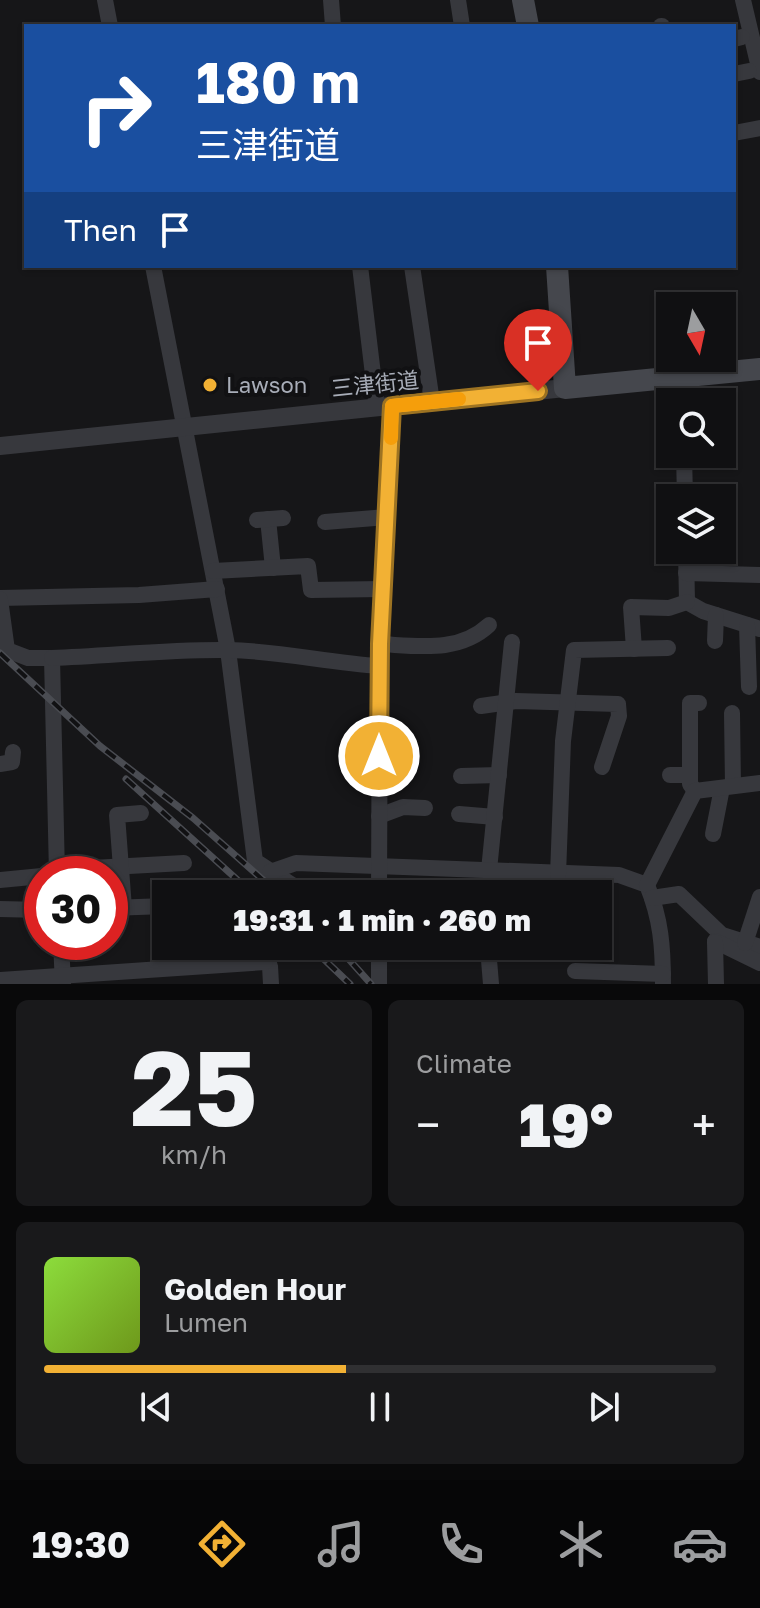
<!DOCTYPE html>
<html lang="en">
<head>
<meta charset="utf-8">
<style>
	body { margin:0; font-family:"Golos Text","Noto Sans JP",sans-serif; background:#19191b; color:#f1f3f6; height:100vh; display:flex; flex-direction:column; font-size:30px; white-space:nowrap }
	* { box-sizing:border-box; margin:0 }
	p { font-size:26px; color:#9c9d9f }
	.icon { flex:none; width:44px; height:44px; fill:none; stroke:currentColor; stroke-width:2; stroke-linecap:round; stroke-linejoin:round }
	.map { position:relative; height:984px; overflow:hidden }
	.panel { display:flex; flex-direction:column; gap:16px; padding:16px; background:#09090a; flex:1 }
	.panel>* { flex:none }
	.banner { position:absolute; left:24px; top:24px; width:712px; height:244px; border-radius:0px; box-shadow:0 2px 6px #0004,0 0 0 2px #303032; background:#1a4fa0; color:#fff; overflow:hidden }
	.needle { width:52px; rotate:171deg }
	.buttons { position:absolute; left:656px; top:292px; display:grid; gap:16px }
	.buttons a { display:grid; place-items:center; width:80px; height:80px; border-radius:0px; background:#101012; box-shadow:0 2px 6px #0004,0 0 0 2px #303032; font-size:40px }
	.speed { position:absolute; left:24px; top:856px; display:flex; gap:16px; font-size:40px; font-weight:700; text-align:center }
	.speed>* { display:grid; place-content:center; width:104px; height:104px; border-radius:50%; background:#101012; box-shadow:0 2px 6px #0004,0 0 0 2px #303032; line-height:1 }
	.speed .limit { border:12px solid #d22; background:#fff; color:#111 }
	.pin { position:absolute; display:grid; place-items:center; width:68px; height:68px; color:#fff; margin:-82px -34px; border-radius:50% 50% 50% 0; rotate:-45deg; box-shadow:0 0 8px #0007 }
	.pin .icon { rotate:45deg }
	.me { position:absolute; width:88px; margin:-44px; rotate:0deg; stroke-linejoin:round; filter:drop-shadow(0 0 6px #0008) }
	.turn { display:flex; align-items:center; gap:28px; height:168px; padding:0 40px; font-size:36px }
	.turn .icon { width:104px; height:104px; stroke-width:2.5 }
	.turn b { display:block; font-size:56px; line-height:68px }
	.then { display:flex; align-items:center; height:76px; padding:0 40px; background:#0003; gap:16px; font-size:30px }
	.big { font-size:60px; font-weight:800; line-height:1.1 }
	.panel .card { flex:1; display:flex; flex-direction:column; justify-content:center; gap:12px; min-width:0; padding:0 28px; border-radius:12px; background:#19191b }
	.panel .dial { align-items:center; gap:0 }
	.dial b { font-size:104px; line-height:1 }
	.song { display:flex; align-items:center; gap:24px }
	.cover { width:96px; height:96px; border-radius:12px; background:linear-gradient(135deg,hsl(90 70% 55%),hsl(80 70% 35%)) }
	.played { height:8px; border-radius:4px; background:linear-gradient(90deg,#f2b134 45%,#303032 45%) }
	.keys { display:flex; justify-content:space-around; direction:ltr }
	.heat { display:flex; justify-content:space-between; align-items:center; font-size:44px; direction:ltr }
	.panel .tiles { flex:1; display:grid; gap:16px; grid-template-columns:1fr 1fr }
	.card:last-child { grid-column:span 2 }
	.trip { position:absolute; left:152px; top:880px; width:460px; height:80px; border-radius:0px; background:#101012; box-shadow:0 2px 6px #0004,0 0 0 2px #303032; font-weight:800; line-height:80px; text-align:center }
	.dock { display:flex; height:128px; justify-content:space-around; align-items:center; background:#060607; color:#9c9d9f }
	.dock .icon { width:56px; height:56px }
	.dock .current { color:#f2b134 }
	.dock b { font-size:36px; color:#f1f3f6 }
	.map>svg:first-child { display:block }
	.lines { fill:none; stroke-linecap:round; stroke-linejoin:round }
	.minor { stroke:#37383d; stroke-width:16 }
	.tertiary { stroke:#37383d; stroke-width:18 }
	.secondary { stroke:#45474d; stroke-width:22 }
	.rail-casing { stroke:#4a4c52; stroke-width:7 }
	.rail { stroke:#111113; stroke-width:4; stroke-dasharray:12; stroke-linecap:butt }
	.route-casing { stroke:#9d7322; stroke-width:20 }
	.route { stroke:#f2b134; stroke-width:14 }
	.slow { stroke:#f59e0b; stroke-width:14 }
	.poi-dot { fill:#f2b134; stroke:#111113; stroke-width:3 }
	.labels { text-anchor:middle; stroke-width:8; stroke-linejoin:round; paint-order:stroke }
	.street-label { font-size:22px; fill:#a8adb8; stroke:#111113 }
	.poi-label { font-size:22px; fill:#a8adb8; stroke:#111113; text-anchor:start }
</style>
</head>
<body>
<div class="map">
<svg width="760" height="984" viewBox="0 0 760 984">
	<rect width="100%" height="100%" fill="#161618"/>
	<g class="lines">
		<g class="minor">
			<polyline points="105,0 110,26"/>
			<polyline points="331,0 333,26"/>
			<polyline points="458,0 462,26"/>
			<polyline points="743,0 760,72"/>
			<polyline points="661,26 662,26"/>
			<polyline points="734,39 742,37"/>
			<polyline points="734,74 749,71"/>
			<polyline points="734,133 760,128"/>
			<polyline points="153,266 228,650 255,861 306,894"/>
			<polyline points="360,266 377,408"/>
			<polyline points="412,266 432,402"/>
			<polyline points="683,376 684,402"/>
			<polyline points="684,454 685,498"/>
			<polyline points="268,519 273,568"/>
			<polyline points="257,520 283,518"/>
			<polyline points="325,522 387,517"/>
			<polyline points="686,550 687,602 703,611 760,629"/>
			<polyline points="213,571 308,566 311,590 383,589"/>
			<polyline points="686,573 760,575"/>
			<polyline points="0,598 139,595 217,589"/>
			<polyline points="0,599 7,650 28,658 52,658 57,874"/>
			<polyline points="747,625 749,687"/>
			<polyline points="715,641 716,615"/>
			<path d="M380,644C419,646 459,653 489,625"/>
			<polyline points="634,649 631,607 669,608 687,602"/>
			<path d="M52,658C110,656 170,649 229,650C281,651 329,663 380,666"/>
			<polyline points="481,706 516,701 618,704 619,716 602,767"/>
			<polyline points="732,713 733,786"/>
			<polyline points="0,764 12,762 13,752"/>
			<polyline points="670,775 690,775"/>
			<polyline points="461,776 499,775"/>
			<polyline points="695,791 690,784 690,703 699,703"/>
			<polyline points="459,814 495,817"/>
			<polyline points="379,816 403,807 425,808"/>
			<polyline points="713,834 722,788"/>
			<polyline points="489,870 512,642"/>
			<path d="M270,872L296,863L619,875L647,885C661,919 663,947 663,984"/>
			<polyline points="63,874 92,868 184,863"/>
			<polyline points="558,875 563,741 574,650 668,648"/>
			<polyline points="0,880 42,876"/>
			<polyline points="647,885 695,791 760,783"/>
			<polyline points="379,894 380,644 392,406"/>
			<polyline points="652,898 679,894 722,935 760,947"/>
			<polyline points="110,908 166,906"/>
			<polyline points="124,908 117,815 141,813"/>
			<polyline points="0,909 42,910"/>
			<polyline points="715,941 760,963"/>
			<polyline points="61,942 63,984"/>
			<polyline points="715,942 716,984"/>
			<polyline points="745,943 760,897"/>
			<polyline points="379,946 379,984"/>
			<polyline points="488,948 491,984"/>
			<polyline points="265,962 270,966 271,984"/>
			<polyline points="575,971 663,974"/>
			<polyline points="0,980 265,962 263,946"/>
		</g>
		<polyline class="tertiary" points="0,446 565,388"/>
		<g class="secondary">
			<polyline points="523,0 528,26"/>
			<polyline points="557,266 565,388 760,369"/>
		</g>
		<g class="rail-casing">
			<g id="rail">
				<polyline points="0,653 100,746 193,818 279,894"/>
				<polyline points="126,779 253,894"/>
				<polyline points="310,946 350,984"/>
				<polyline points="337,946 371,984"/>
			</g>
		</g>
		<use href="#rail" class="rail"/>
	</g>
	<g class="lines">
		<g class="route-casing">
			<polyline id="route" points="379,756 380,644 392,406 538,391"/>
		</g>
		<use href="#route" class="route"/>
		<polyline class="slow" points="391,438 392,406 459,399"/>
	</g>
	<circle class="poi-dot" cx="210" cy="385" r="8"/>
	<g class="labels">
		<g class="street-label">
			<text transform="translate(375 384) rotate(-6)" y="8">三津街道</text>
		</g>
		<g class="poi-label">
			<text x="226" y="393">Lawson</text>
		</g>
	</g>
</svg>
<div class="buttons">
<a><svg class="needle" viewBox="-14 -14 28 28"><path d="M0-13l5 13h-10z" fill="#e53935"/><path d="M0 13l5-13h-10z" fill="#9c9d9f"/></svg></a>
<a><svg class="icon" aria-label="search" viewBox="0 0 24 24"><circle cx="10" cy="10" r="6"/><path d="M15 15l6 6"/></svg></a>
<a><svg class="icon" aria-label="layers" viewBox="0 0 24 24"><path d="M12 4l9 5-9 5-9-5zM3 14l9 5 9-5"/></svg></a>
</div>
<div class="speed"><div class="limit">30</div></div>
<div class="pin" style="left:538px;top:391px;background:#d93025"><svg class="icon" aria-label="arrive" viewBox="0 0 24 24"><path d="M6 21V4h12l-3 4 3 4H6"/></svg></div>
<svg class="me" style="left:379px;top:756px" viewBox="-20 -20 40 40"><circle r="17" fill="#f2b134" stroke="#fff" stroke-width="3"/><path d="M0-11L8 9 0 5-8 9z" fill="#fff"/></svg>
<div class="trip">19:31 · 1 min · 260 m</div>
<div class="banner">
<div class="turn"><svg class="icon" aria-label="right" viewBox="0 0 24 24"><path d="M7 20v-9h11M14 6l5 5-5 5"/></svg><div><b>180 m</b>三津街道</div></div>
<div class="then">Then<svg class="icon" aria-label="arrive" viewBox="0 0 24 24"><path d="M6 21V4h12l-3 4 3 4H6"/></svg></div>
</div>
</div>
<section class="panel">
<div class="tiles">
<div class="card dial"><b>25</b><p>km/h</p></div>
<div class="card"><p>Climate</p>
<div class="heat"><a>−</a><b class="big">19°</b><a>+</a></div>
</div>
<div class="card">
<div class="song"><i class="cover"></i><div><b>Golden Hour</b><p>Lumen</p></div></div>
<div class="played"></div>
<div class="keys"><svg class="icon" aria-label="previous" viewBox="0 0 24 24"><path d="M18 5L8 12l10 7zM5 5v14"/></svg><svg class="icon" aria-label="pause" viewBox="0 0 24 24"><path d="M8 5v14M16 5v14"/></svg><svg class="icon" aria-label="next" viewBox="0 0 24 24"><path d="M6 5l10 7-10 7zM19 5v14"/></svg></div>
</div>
</div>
</section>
<nav class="dock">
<b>19:30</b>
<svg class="icon current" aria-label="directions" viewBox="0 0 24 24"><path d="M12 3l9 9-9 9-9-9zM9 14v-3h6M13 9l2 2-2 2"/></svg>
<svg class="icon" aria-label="music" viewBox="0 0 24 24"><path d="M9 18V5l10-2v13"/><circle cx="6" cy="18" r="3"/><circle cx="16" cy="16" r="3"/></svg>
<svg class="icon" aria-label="phone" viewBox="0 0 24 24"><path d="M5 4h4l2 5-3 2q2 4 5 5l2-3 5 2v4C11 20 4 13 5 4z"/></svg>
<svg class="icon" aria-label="climate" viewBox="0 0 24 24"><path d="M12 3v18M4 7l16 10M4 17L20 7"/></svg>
<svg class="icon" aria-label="car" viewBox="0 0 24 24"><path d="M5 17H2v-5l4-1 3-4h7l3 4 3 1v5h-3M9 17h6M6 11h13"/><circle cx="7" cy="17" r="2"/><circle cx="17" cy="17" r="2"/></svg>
</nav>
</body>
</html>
